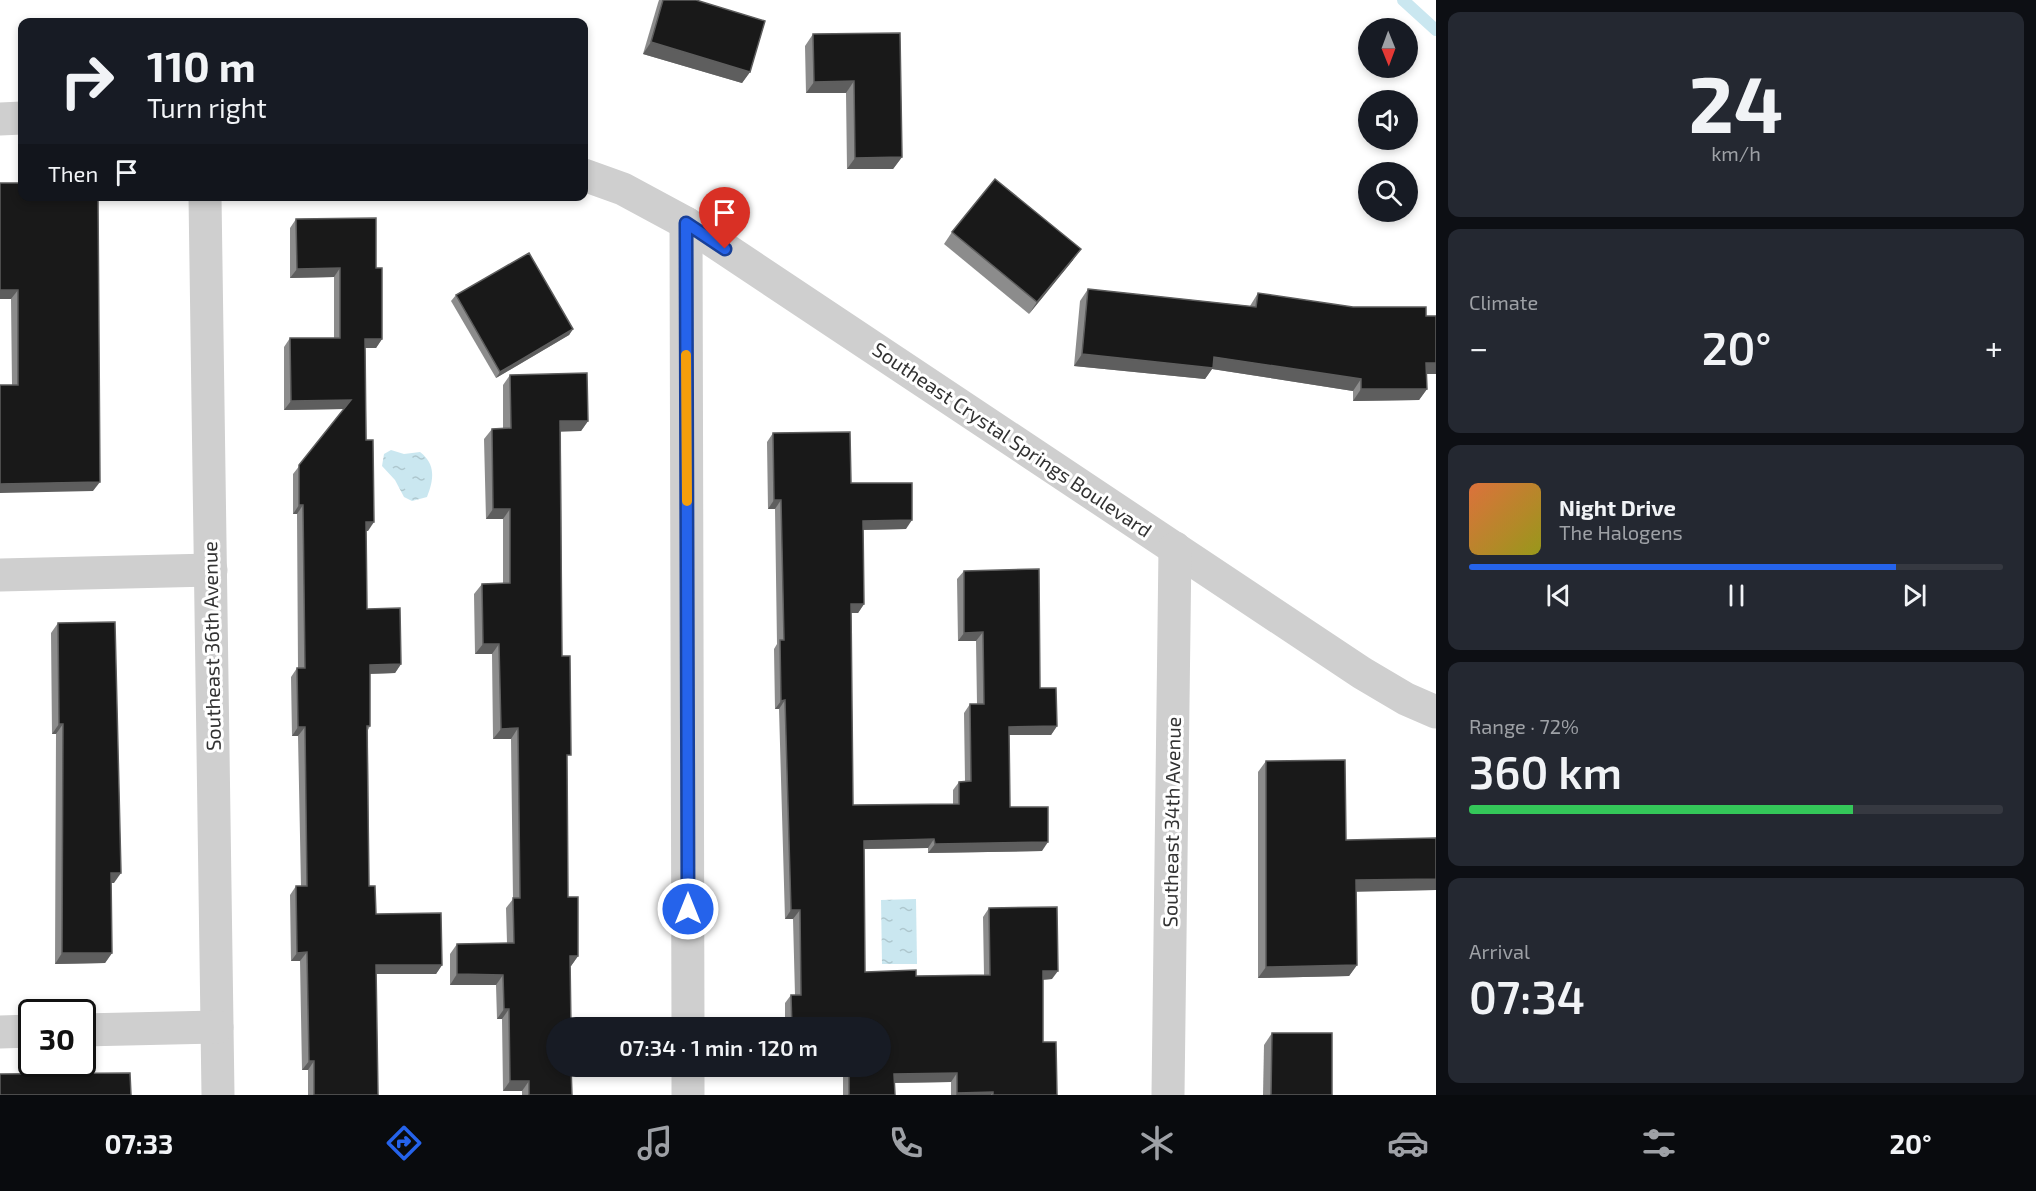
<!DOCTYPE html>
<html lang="en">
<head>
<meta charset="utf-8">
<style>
	body { margin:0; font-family:"Exo 2",sans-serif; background:#242831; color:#f1f3f6; height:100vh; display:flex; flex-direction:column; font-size:22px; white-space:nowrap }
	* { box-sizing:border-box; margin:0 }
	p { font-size:20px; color:#9ea1a6 }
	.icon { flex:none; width:33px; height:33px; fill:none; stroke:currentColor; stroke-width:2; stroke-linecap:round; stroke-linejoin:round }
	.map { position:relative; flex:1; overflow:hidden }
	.side { display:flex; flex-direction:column; gap:12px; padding:12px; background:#0d0f14; width:600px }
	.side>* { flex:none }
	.hud { position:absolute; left:18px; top:18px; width:570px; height:183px; border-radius:12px; box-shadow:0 3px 9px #0003; background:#171b24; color:#f1f3f6; overflow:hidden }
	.needle { width:39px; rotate:179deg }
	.buttons { position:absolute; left:1358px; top:18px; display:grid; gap:12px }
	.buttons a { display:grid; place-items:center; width:60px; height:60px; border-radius:50%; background:#171b24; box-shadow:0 3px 9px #0003; font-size:30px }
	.speed { position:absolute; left:18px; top:999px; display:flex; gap:12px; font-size:30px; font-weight:700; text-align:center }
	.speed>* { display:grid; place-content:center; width:78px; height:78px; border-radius:50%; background:#171b24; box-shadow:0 3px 9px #0003; line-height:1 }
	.speed .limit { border:3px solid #111; border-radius:9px; background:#fff; color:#111 }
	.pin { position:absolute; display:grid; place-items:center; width:51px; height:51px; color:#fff; margin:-62px -26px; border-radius:50% 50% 50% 0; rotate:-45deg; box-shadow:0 0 6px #0007 }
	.pin .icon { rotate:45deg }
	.me { position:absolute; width:66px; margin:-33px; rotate:0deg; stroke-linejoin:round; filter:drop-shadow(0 0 4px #0008) }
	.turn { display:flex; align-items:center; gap:21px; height:126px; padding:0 30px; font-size:27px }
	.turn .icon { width:78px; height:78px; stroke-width:2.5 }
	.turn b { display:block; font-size:42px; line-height:51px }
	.then { display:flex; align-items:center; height:57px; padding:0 30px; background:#0003; gap:12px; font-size:22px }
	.big { font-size:45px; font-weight:600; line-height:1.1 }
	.side .tile { flex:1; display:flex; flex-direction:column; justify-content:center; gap:9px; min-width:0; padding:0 21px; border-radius:12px; background:#242831 }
	.side .dial { align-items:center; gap:0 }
	.dial b { font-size:78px; line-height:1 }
	.song { display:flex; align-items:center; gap:18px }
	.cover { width:72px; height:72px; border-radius:9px; background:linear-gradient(135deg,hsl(20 70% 55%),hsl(60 70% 35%)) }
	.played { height:6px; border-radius:3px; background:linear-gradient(90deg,#2563eb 80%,#363941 80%) }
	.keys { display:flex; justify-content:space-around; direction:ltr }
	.heat { display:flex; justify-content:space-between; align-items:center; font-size:33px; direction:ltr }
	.charge { height:9px; border-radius:4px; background:linear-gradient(90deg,#34c759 72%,#363941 0) }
	.trip { position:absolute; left:546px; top:1017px; width:345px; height:60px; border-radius:30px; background:#171b24; box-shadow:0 3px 9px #0003; font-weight:600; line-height:60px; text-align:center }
	.dock { display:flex; height:96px; justify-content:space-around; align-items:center; background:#090b0e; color:#9ea1a6 }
	.dock .icon { width:42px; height:42px }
	.dock .active { color:#2563eb }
	.dock b { font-size:27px; color:#f1f3f6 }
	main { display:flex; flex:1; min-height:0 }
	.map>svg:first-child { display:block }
	.water { fill:url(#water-ripples) }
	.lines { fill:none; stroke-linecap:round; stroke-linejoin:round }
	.stream { stroke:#cae7f0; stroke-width:12 }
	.minor { stroke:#cfcfcf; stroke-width:33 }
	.wall { fill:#8c8c8c }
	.shaded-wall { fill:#5e5e5e }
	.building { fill:#191919; stroke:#5e5e5e; stroke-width:1.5 }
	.route-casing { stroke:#184099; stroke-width:15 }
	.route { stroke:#2563eb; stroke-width:10 }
	.slow { stroke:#f59e0b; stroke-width:10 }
	.labels { text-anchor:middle; stroke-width:6; stroke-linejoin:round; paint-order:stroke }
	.street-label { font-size:20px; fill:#323232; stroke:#fff }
</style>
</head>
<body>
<main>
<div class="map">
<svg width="1436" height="1095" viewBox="0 0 1436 1095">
	<defs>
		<pattern id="water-ripples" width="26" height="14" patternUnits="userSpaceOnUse" patternTransform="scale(1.5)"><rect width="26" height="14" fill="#cae7f0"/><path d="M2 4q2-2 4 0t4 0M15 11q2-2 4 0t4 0" fill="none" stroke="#aec7ce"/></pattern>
	</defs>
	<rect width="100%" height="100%" fill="#fff"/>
	<g class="water">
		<path d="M391,450L404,454L420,452C436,464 434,480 427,497L412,501L404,497L395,480L382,466L384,454Z"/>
		<polygon points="916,899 917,964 882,964 881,900"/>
	</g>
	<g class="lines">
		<polyline class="stream" points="1403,0 1436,30"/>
		<g class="minor">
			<polyline points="0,119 22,118"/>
			<polyline points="584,175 623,189 686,223 1362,673 1406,699 1436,712"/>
			<polyline points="205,196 218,1095"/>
			<polyline points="686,223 688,1028"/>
			<polyline points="0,575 211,570"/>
			<polyline points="82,1030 217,1027"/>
			<polyline points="0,1032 32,1031"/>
			<polyline points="688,1066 688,1095"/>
			<polyline points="1168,1095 1175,548"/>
		</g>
	</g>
	<g class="wall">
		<polygon points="659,0 696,0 750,72 742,83 643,54 658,3"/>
		<polygon points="900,33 902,157 893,169 847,169 846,93 806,93 805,46 813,34"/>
		<polygon points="0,183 93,491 12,385 11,299"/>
		<polygon points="296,219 376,268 382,339 376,348 365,348 368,531 366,531 367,609 401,664 395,673 370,674 370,726 368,730 369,886 376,914 442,965 436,974 376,974 378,1095 308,1095 308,1070 302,1070 300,961 291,961 290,895 296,886 301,886 298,736 292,736 291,677 297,668 298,668 297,514 293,514 293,474 344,409 284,410 284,347 290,338 334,338 334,277 290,278 290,228"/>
		<polygon points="952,232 1073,260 1029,314 944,244"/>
		<polygon points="1088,289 1250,306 1258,293 1427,374 1427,389 1419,400 1353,401 1353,391 1212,369 1205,379 1074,366 1080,301"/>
		<polygon points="456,295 573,329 569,335 496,378 451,301"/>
		<polygon points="510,375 588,421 581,431 561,431 562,656 567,761 568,897 578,956 571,966 570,966 572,1095 522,1095 522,1091 503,1091 502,1019 497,1019 496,985 450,985 450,954 457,944 507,943 506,908 513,899 511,739 493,739 492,654 475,654 474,594 482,584 503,583 503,519 486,519 484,439 492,429 503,428 503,385"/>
		<polygon points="773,433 851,483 906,529 863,530 864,604 858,613 851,613 853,805 953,804 953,790 959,782 965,781 964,713 970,704 977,704 976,641 958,641 957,579 964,571 1040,688 1057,726 1051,735 1009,735 1010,807 1042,851 928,853 928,848 864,849 865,972 916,976 984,975 983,917 989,908 1052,979 1043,980 1043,1042 1057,1095 951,1095 951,1082 895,1083 895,1095 843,1095 843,1066 880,1066 880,1028 785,1028 785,1003 791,995 795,995 793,919 785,919 779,709 775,709 774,649 777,644 775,509 768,509 767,442"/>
		<polygon points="58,623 114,883 111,883 112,953 105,963 55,964 56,734 52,734 51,633"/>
		<polygon points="1266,761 1346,840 1436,890 1356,891 1357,965 1349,976 1258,978 1258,772"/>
		<polygon points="1272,1033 1332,1095 1263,1095 1264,1045"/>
	</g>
	<g class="shaded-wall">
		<polygon points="651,42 750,72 742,83 643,54"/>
		<polygon points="854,81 846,93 806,93 814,82"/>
		<polygon points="902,157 893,169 847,169 855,158"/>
		<polygon points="1081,249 1073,260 1029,314 1037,302"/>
		<polygon points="340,268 334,277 290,278 297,269"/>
		<polygon points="0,290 18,290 11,299 0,299"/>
		<polygon points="573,329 569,335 496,378 500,372"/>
		<polygon points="365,339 382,339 376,348 359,348"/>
		<polygon points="1082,354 1214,357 1361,379 1353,391 1212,369 1205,379 1074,366"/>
		<polygon points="1426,363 1436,363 1436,374 1418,374"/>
		<polygon points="1361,389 1427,389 1419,400 1353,401"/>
		<polygon points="351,400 345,409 284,410 291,401"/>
		<polygon points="560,421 588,421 581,431 553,432"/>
		<polygon points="100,482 93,491 0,493 0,484"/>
		<polygon points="774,500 781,500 775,509 768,509"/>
		<polygon points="299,505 303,505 297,514 293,514"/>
		<polygon points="493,509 510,509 503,519 486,519"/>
		<polygon points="912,520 906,529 857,530 863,521"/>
		<polygon points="366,522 374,522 368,531 360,531"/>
		<polygon points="851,604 864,604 858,613 844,613"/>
		<polygon points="983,632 976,641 958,641 964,633"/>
		<polygon points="483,644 499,644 492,654 475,654"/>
		<polygon points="401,664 395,673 364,674 370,665"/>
		<polygon points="785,700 779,709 775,709 781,701"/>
		<polygon points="59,724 63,724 56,734 52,734"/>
		<polygon points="1057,726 1051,735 1003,735 1009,727"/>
		<polygon points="298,727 305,727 298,736 292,736"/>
		<polygon points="518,728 511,739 493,739 501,729"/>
		<polygon points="934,839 928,848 858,849 864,841"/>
		<polygon points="1048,842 1042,851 928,853 935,844"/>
		<polygon points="111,873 121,873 114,883 104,883"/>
		<polygon points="1436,879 1436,890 1348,892 1356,880"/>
		<polygon points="791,910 800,910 793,919 785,919"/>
		<polygon points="307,952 300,961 291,961 297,953"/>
		<polygon points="62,953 112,953 105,963 55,964"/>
		<polygon points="570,956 578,956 571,966 563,966"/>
		<polygon points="376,965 442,965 436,974 370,974"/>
		<polygon points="1357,965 1349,976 1258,978 1266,967"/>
		<polygon points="1043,971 1058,971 1052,979 1037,980"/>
		<polygon points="457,974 503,975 496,985 450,985"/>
		<polygon points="504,1009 509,1009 502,1019 497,1019"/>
		<polygon points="309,1061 314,1061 308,1070 302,1070"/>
		<polygon points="957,1073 951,1082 888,1083 894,1074"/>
		<polygon points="510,1081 529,1081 522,1091 503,1091"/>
		<polygon points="993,1092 991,1095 956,1095 957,1093"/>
	</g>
	<g class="building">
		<polygon points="663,0 696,0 765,21 750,72 651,42"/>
		<polygon points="900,33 902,157 855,158 854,81 814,82 813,34"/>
		<polygon points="995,179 1081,249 1037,302 952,232"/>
		<polygon points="0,183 22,183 22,196 98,196 100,482 0,484 0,385 18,385 18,290 0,290"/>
		<polygon points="376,218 376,268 382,268 382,339 365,339 366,440 373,440 374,522 366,522 367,609 400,608 401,664 370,665 370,726 367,726 369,886 375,886 376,914 441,913 442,965 376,965 378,1095 314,1095 314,1061 309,1061 307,952 297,953 296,886 307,886 305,727 298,727 297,668 305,668 303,505 299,505 299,465 351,400 291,401 290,338 340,338 340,268 297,269 296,219"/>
		<polygon points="529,253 573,329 500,372 456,295"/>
		<polygon points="1088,289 1256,307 1258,293 1353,307 1426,307 1426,316 1436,316 1436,363 1426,363 1427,389 1361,389 1361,379 1214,357 1213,368 1082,354"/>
		<polygon points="587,373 588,421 560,421 562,656 570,656 571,755 567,755 568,897 578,897 578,956 570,956 571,1028 556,1028 556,1066 571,1066 572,1095 529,1095 529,1081 510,1081 509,1009 504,1009 503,975 457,974 457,944 514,943 513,898 520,898 518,728 501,729 499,644 483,644 482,584 510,583 510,509 493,509 492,429 511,428 510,375"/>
		<polygon points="850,432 851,483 912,483 912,520 863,521 864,604 851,604 853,805 959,804 959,782 971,781 970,704 984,704 983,632 964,633 964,571 1039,569 1040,688 1056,688 1057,726 1009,727 1010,807 1048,807 1048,842 935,844 934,839 864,841 865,972 916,970 916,976 990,975 989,908 1057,907 1058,971 1043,971 1043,1042 1056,1042 1057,1095 993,1095 993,1092 957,1093 957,1073 894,1074 895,1095 849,1095 849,1066 880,1066 880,1028 792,1028 791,995 801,995 800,910 791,910 785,700 781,701 780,640 784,640 781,500 774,500 773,433"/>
		<polygon points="115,622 121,873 111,873 112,953 62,953 63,724 59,724 58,623"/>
		<polygon points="1345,760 1346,840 1436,838 1436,879 1356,880 1357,965 1266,967 1266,761"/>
		<polygon points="1272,1033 1332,1033 1332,1095 1271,1095"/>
		<polygon points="130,1073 131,1095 0,1095 0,1074"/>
	</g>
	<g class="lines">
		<g class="route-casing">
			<polyline id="route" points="688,909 686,223 725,249"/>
		</g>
		<use href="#route" class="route"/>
		<polyline class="slow" points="686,355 687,501"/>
	</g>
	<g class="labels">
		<g class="street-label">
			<text transform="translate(1012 440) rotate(34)" y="7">Southeast Crystal Springs Boulevard</text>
			<text transform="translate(212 646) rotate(-91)" y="7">Southeast 36th Avenue</text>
			<text transform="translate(1172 822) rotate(-89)" y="7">Southeast 34th Avenue</text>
		</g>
	</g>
</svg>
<div class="buttons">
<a><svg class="needle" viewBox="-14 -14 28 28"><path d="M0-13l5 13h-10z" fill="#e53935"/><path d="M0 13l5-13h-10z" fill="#9ea1a6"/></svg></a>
<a><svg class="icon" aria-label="sound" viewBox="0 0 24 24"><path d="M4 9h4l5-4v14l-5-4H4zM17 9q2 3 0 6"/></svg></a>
<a><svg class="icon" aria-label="search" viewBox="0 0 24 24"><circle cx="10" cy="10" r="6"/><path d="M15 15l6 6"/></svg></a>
</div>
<div class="speed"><div class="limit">30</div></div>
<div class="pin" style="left:725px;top:249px;background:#d93025"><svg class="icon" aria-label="arrive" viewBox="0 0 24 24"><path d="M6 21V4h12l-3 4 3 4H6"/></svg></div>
<svg class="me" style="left:688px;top:909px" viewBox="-20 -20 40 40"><circle r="17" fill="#2563eb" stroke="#fff" stroke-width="3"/><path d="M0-11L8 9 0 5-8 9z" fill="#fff"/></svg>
<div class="trip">07:34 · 1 min · 120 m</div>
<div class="hud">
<div class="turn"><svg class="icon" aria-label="right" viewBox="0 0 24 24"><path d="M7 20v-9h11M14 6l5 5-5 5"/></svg><div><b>110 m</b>Turn right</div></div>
<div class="then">Then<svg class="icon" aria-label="arrive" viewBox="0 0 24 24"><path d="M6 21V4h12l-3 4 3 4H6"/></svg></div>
</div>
</div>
<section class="side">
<div class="tile dial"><b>24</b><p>km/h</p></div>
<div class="tile"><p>Climate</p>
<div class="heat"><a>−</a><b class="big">20°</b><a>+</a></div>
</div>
<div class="tile">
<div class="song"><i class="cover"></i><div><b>Night Drive</b><p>The Halogens</p></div></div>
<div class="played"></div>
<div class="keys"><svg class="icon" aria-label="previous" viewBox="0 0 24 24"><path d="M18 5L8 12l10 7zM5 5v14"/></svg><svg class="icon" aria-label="pause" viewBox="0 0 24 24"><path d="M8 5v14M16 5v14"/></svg><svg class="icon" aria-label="next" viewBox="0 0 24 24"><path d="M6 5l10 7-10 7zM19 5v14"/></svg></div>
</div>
<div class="tile"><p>Range · 72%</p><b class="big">360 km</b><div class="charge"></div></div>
<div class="tile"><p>Arrival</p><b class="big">07:34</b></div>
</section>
</main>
<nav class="dock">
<b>07:33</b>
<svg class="icon active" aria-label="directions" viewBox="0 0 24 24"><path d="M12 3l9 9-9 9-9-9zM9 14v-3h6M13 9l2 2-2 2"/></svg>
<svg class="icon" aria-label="music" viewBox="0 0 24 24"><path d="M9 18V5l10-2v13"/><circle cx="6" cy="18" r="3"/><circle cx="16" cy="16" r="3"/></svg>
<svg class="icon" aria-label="phone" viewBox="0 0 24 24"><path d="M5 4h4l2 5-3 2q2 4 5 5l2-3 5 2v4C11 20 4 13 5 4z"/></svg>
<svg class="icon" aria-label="climate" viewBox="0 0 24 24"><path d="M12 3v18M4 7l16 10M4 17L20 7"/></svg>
<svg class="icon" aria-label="car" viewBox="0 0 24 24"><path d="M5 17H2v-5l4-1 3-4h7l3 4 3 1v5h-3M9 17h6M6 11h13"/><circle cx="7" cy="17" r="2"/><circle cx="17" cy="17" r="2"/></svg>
<svg class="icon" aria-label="filters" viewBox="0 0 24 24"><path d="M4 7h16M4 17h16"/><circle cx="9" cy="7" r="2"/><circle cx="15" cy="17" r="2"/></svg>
<b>20°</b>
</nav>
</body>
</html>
